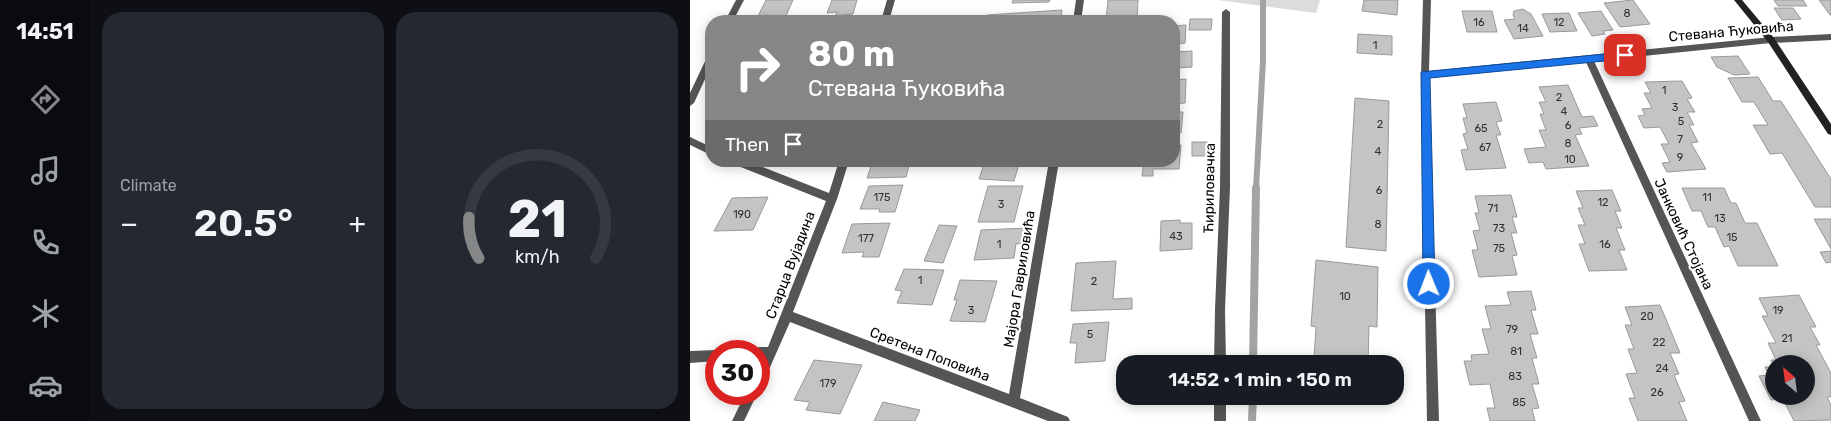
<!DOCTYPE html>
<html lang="en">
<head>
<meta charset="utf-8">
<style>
	body { margin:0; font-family:Rubik,sans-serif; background:#242831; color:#f1f3f6; height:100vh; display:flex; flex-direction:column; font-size:19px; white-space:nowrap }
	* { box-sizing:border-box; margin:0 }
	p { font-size:16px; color:#9ea1a6 }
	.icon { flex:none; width:28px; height:28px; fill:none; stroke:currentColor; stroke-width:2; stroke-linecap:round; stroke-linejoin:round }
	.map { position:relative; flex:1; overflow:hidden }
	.drawer { display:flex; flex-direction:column; gap:12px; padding:12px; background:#0d0f14; width:600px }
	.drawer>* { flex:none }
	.guide { position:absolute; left:15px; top:15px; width:475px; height:152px; border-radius:20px; box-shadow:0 2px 12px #0003; background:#858687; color:#fff; overflow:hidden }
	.needle { width:32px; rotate:332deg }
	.controls { position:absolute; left:1075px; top:355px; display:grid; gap:10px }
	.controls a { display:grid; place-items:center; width:50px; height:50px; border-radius:50%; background:#171b24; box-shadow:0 2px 12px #0003; font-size:25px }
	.speed { position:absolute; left:15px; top:340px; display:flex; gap:10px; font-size:25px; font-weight:700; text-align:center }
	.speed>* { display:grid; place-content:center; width:65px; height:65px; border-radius:50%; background:#171b24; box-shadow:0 2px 12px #0003; line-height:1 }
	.speed .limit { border:8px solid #d22; background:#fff; color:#111 }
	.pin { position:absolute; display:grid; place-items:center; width:42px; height:42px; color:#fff; margin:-21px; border-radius:10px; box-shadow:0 2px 8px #0006 }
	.me { position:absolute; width:55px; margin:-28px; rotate:359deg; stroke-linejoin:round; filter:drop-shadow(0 0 4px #0008) }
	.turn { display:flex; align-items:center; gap:18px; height:105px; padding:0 20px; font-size:22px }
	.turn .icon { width:65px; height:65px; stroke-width:2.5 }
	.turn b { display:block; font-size:35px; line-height:42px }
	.then { display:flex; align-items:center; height:48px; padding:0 20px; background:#0003; gap:10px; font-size:19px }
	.big { font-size:38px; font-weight:600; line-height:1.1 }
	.drawer .card { flex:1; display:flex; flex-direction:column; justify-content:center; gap:8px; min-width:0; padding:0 18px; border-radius:20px; background:#242831 }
	.drawer .dial { align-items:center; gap:0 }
	.dial svg { height:130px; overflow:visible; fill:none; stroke:#363941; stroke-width:7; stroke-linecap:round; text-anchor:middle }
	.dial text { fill:#f1f3f6; stroke:none }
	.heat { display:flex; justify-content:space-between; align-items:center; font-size:28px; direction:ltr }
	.drawer .tiles { flex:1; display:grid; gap:12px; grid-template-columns:repeat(2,1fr) }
	.trip { position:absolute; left:426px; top:355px; width:288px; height:50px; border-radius:20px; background:#171b24; box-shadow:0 2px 12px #0003; font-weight:600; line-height:50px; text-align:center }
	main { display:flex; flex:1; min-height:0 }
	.dock { display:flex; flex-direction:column; width:90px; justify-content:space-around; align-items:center; background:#090b0e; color:#9ea1a6 }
	.dock .icon { width:35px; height:35px }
	.dock .selected { color:#858687 }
	.dock b { font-size:22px; color:#f1f3f6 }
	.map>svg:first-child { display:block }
	.green { fill:#dcdcdc }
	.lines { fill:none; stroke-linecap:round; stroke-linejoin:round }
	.stream-far1 { stroke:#a3a3a3; stroke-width:6 }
	.stream { stroke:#a3a3a3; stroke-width:8 }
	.building { fill:#c4c4c4; stroke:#999 }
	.street { fill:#555; fill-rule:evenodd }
	.secondary { fill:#222; fill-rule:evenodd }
	.route { fill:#1a73e8; stroke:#114b97 }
	.labels { text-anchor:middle; stroke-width:4.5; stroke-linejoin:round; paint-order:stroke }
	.number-label { font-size:11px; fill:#313131 }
	.street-label { font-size:14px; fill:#000; stroke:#fff }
</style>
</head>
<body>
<main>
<nav class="dock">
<b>14:51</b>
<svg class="icon selected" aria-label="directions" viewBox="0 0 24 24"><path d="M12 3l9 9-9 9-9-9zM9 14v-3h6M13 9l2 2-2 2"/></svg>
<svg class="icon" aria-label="music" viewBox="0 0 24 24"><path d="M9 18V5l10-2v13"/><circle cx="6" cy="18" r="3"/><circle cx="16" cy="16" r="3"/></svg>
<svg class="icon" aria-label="phone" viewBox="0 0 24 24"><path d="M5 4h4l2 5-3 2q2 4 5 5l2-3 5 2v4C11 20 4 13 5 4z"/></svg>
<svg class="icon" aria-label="climate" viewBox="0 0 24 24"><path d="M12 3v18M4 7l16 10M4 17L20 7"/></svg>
<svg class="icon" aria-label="car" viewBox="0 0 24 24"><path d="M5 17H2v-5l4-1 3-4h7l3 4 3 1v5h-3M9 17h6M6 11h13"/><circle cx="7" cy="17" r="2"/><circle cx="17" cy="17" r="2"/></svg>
</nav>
<section class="drawer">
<div class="tiles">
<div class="card"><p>Climate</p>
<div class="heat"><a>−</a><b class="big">20.5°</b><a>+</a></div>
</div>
<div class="card dial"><svg viewBox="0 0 100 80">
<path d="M14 69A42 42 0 1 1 86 69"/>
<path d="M14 69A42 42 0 0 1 8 44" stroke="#858687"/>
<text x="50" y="56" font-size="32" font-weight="700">21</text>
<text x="50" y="72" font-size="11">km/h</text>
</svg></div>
</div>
</section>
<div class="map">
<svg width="1141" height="421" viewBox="0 0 1141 421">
	<rect width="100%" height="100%" fill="#fff"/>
	<polygon class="green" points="528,0 630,0 626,13"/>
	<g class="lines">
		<polyline class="stream-far1" points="566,189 573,60 573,0"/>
		<g class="stream">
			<polyline points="563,364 566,188"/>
			<polyline points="562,421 563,396"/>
		</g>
	</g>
	<g class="building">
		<polygon points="76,0 103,0 95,18 77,19 79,15 68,16"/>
		<polygon points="142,0 167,0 163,14 145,16 147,12 137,13"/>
		<polygon points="323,0 360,0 359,2 322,3"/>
		<polygon points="418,0 448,0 447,19 416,21"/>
		<polygon points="674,0 708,0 707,15 672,11"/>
		<polygon points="943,0 960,24 930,27 914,3"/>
		<polygon points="1084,0 1113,0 1117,6 1088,6"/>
		<polygon points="1129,0 1141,0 1141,15 1140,15"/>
		<polygon points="1084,8 1103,8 1111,19 1092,20"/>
		<polygon points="833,9 841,14 853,36 824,39 814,20 825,19 823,15 824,11"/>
		<polygon points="372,10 371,21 296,21 297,15"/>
		<polygon points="772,11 802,11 807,32 777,32"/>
		<polygon points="911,11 923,30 913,31 915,34 902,36 888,13"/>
		<polygon points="879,13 887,31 860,32 852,14"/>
		<polygon points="500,19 522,19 521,30 499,30"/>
		<polygon points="496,25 495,43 487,44 486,49 484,49 484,26"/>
		<polygon points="668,34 702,36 702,55 667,53"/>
		<polygon points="502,51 502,67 484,68 484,52"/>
		<polygon points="1048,56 1060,74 1044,75 1027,67 1021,57"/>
		<polygon points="1068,77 1083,101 1091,101 1141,179 1141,207 1125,207 1092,153 1080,154 1063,125 1078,125 1064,102 1052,102 1038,78"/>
		<polygon points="496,79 495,103 484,104 484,80"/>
		<polygon points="992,81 1002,98 997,99 1005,112 997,112 1004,125 999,125 1008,142 1001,143 1016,169 977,172 972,163 980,162 971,144 979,144 970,127 954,128 948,116 955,115 952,109 962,108 954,93 961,93 955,82"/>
		<polygon points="878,85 892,117 903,116 908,126 889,128 892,134 885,135 899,166 856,169 853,162 839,163 834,149 856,147 849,130 856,130 850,114 854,114 849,102 856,102 849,87"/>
		<polygon points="665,98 699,101 696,251 656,247"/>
		<polygon points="806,102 812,121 806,122 811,135 806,135 816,168 776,170 771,150 778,149 773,134 777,133 773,118 777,118 773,104"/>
		<polygon points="484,112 493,112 491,133 484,133"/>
		<rect x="502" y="142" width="15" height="14"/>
		<polygon points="484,145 491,145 489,169 463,169 463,176 452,176 454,161 484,161"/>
		<polygon points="183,161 220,161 216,177 177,178"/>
		<polygon points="295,161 330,161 324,181 289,179"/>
		<polygon points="213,185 205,212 189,212 190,209 170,209 179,186"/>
		<polygon points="298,186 333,186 324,222 288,222"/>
		<polygon points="992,188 1034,188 1041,203 1046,203 1055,223 1067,223 1088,266 1048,266 1039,246 1034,247 1025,227 1018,227 1011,211 1002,211"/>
		<polygon points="922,190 931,211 925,211 932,228 926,228 935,250 929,250 937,270 899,271 889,244 895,244 888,225 895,225 888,208 893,208 886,191"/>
		<polygon points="821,195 827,217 822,217 827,233 821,233 827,255 822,256 827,275 789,277 782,250 788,250 783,231 790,230 785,213 789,213 785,196"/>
		<polygon points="78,197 63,230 24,231 42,198"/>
		<polygon points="1124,219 1141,219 1141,249"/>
		<polygon points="490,220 490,223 502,223 502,249 470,251 471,221"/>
		<polygon points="200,223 189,257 172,257 174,252 152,253 162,224"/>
		<polygon points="249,225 267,226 253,263 234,261"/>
		<polygon points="336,228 333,243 326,244 324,258 284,260 291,230"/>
		<polygon points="1141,251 1141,262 1136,263 1130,252"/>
		<polygon points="626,260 688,267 687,327 679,326 678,364 624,358 626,327 621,326"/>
		<polygon points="426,261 423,299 442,298 442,309 381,311 386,263"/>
		<polygon points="214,269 254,270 242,305 207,303 212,291 205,290"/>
		<polygon points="270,280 307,281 295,322 260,321 267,300 264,300"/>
		<polygon points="841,291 846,310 841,310 848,334 840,334 847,358 842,358 849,384 842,384 849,408 842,409 845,421 800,421 797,408 805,408 800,384 780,385 774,361 782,361 781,355 799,354 792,329 801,329 795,306 821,305 817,292"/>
		<polygon points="1109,295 1126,327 1120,327 1130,345 1126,345 1141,373 1141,397 1137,397 1141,405 1141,420 1104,421 1093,399 1081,400 1069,376 1079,375 1075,367 1084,367 1084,396 1116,396 1116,364 1084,364 1084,365 1081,360 1086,360 1078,343 1086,343 1072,316 1078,316 1069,298"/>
		<polygon points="970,305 990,353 980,353 989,374 984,375 995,401 989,402 997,421 948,421 939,398 945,398 936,374 947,373 938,349 944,349 935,325 942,325 935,307"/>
		<polygon points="419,322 415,361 385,363 387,343 380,343 383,324"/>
		<polygon points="124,360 172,365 150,414 116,410 120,402 104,400"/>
		<polygon points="193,402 230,410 225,421 184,421"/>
	</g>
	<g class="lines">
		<g class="street">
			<polygon points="46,0 54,0 43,21 35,21"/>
			<polygon points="197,0 205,0 199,21 191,21"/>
			<polygon points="386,0 394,0 391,21 383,21"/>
			<polygon points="733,0 741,0 739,71 1081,37 1141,34 1141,40 1081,43 904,61 1071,421 1059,421 896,62 739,78 749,421 737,421 731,75"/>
			<polygon points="536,9 540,12 540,187 535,310 536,364 524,364 525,310 530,187 532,12"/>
			<polygon points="21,54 21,66 4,103 0,106 0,93 17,57"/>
			<polygon points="0,137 21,147 21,155 0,145"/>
			<polygon points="41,161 57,161 139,193 149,161 159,161 147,199 103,312 319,394 359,161 369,161 330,398 378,417 380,421 358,421 100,322 73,383 69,385 69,367 73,358 69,358 69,351 64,351 69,347 78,347 136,201 43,164"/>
			<polygon points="26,350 28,351 26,351 26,361 0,363 0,351"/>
			<polygon points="55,394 67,394 54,421 42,421"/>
			<rect x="524" y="396" width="12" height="25"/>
		</g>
		<polygon class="secondary" points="1044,0 1052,0 1084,38 1141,124 1141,135 1138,134 1078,42"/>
	</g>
	<polygon class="route" points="935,52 940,55 935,59 740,78 745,284 743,288 739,289 735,288 733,284 731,72"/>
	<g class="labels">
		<g class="number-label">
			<text x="937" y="17">8</text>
			<text x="789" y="26">16</text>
			<text x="869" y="26">12</text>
			<text x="833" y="32">14</text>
			<text x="685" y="49">1</text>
			<text x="974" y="94">1</text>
			<text x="869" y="101">2</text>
			<text x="985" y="111">3</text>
			<text x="874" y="115">4</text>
			<text x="991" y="125">5</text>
			<text x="690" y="128">2</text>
			<text x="878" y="129">6</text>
			<text x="791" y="132">65</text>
			<text x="990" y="143">7</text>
			<text x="878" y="147">8</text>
			<text x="795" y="151">67</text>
			<text x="688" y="155">4</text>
			<text x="990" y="161">9</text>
			<text x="880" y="163">10</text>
			<text x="689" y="194">6</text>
			<text x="192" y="201">175</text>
			<text x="1017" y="201">11</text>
			<text x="913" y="206">12</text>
			<text x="311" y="208">3</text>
			<text x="803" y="212">71</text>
			<text x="52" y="218">190</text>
			<text x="1030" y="222">13</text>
			<text x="688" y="228">8</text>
			<text x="809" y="232">73</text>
			<text x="486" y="240">43</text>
			<text x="1042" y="241">15</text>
			<text x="176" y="242">177</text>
			<text x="309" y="248">1</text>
			<text x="915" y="248">16</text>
			<text x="809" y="252">75</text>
			<text x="230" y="284">1</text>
			<text x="404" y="285">2</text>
			<text x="655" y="300">10</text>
			<text x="281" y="314">3</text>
			<text x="1088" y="314">19</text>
			<text x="957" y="320">20</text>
			<text x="822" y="333">79</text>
			<text x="400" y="338">5</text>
			<text x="1097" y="342">21</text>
			<text x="969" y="346">22</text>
			<text x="826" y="355">81</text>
			<text x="972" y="372">24</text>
			<text x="825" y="380">83</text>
			<text x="138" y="387">179</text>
			<text x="967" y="396">26</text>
			<text x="829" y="406">85</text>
		</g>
		<g class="street-label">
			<text transform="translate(1041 31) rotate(-5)" y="5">Стевана Ћуковића</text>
			<text transform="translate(519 188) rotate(-89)" y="5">Ћириловачка</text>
			<text transform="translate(994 234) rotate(65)" y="5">Јанковић Стојана</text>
			<text transform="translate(100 265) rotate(-69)" y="5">Старца Вујадина</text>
			<text transform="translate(329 279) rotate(-81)" y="5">Мајора Гавриловића</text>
			<text transform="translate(240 354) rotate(21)" y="5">Сретена Поповића</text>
		</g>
	</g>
</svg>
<div class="controls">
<a><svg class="needle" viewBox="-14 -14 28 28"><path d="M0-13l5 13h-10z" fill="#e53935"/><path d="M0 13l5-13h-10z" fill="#9ea1a6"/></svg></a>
</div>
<div class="speed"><div class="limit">30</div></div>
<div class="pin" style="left:935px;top:55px;background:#d93025"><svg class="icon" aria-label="arrive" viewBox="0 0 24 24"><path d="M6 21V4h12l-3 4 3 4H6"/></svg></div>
<svg class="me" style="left:739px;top:284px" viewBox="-20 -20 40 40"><circle r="17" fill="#1a73e8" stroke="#fff" stroke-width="3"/><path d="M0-11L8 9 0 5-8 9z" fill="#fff"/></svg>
<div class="trip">14:52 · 1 min · 150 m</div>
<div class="guide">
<div class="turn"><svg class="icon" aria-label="right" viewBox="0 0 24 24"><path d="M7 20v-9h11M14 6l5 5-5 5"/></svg><div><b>80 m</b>Стевана Ћуковића</div></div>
<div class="then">Then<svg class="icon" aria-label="arrive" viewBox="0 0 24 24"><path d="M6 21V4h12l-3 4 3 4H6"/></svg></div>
</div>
</div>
</main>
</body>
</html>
